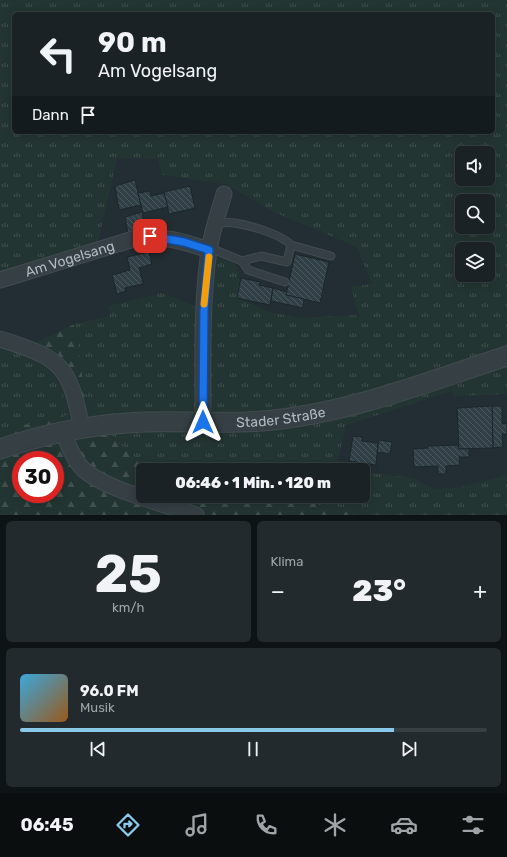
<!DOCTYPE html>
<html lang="de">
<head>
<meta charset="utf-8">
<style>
	body { margin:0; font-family:Rubik,sans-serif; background:#232a2e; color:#f1f3f6; height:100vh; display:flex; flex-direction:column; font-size:15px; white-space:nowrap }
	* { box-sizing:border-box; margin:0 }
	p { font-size:13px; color:#9fa4a7 }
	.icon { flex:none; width:22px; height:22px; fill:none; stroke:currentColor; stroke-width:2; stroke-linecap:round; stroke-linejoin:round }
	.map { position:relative; height:515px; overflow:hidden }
	.side { display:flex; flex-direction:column; gap:6px; padding:6px; background:#0e1315; flex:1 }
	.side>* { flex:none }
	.hud { position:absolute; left:12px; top:12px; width:483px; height:122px; border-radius:6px; box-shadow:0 2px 10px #0003,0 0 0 1px #383f43; background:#1a2226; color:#f1f3f6; overflow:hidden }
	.tools { position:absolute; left:455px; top:146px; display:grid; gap:8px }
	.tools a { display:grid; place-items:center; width:40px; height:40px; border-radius:6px; background:#1a2226; box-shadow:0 2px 10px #0003,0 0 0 1px #383f43; font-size:20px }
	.speed { position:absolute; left:12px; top:451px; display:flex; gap:8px; font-size:20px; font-weight:700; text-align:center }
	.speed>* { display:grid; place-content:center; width:52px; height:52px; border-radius:50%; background:#1a2226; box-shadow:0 2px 10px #0003,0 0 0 1px #383f43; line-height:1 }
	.speed .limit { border:6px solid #d22; background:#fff; color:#111 }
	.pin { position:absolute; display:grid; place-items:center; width:34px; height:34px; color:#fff; margin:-17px; border-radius:8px; box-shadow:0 2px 6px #0006 }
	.me { position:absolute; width:44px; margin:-22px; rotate:0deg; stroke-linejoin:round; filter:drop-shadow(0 0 3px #0008) }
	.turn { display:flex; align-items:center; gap:14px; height:84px; padding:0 20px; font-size:18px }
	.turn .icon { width:52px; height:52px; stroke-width:2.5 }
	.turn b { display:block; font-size:28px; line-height:34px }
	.then { display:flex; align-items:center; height:38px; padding:0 20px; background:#0003; gap:8px; font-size:15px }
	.big { font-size:30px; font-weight:800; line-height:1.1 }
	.side .card { flex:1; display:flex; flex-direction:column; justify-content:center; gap:6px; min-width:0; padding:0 14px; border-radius:6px; background:#232a2e }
	.side .dial { align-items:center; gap:0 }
	.dial b { font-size:52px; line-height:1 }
	.song { display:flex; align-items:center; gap:12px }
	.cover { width:48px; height:48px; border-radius:6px; background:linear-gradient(135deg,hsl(200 70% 55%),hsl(30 70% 35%)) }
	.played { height:4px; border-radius:2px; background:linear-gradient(90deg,#8bc9ea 80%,#383f43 80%) }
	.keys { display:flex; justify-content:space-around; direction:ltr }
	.heat { display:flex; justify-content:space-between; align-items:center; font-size:22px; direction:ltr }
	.side .tiles { flex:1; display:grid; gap:6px; grid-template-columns:1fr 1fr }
	.card:last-child { grid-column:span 2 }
	.trip { position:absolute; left:136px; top:463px; width:234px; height:40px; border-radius:6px; background:#1a2226; box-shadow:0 2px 10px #0003,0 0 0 1px #383f43; font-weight:800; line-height:40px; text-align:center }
	.dock { display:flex; height:64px; justify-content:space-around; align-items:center; background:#0a0e0f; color:#9fa4a7 }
	.dock .icon { width:28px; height:28px }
	.dock .active { color:#8bc9ea }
	.dock b { font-size:18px; color:#f1f3f6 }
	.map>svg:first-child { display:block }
	.grass { fill:url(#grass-tufts); fill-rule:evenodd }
	.forest { fill:url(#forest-firs); fill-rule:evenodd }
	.building { fill:url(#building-back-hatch); stroke:#1c262b }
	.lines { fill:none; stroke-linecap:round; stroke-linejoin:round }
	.service-casing { stroke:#414b51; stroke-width:9 }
	.minor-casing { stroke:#414b51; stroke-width:17 }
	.tertiary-casing { stroke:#414b51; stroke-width:21 }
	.service { stroke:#353f44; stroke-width:7 }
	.minor { stroke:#353f44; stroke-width:15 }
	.tertiary { stroke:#353f44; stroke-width:19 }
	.route-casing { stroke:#114b97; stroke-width:10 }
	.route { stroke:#1a73e8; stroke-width:7 }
	.slow { stroke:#f59e0b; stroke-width:7 }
	.labels { text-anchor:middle; stroke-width:4; stroke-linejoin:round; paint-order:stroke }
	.street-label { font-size:14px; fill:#afbbc1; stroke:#1a2429 }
</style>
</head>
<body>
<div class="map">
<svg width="507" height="515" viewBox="0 0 507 515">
	<defs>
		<pattern id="grass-tufts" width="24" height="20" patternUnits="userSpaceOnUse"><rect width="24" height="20" fill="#233532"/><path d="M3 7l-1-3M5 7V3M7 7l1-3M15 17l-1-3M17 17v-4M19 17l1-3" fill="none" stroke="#40504e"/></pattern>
		<pattern id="forest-firs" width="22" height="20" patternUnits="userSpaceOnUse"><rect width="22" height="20" fill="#233532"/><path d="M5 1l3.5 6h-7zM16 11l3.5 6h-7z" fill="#40504e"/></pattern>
		<pattern id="building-back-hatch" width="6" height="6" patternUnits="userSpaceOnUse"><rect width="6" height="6" fill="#314047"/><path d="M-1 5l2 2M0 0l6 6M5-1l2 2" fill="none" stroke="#4c5a60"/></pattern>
	</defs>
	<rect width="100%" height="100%" fill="#222e33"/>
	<g class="grass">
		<path d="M0,0H507V394L454,396L452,391L346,425L336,468L352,470H185L132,456L87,410L75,324L110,316L108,306L162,293L204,310L209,250C239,264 243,264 237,298L266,311L300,318L359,315L351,287L372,284L357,247L276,213L226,184L162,175L158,159L117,158L98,242L0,276ZM14,14H493V132H14ZM462,153H488V179H462ZM462,201H488V227H462ZM462,249H488V275H462Z"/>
		<polygon points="0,344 55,370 68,415 0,431"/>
		<polygon points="363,472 413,478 434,489 457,488 507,475 507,515 358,515 285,496 363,496"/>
	</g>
	<path class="forest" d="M75,324L87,410L132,456L185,470H143V496H285L358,515H0V431L68,415L55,370L16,352ZM21,460H55V494H21Z"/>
	<g class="building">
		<polygon points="135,180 141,205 119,210 115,186"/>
		<polygon points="190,186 195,208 169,214 164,192"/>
		<polygon points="150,191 151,196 164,193 168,207 143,213 138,193"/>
		<polygon points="142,212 146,229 128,233 125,217"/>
		<polygon points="149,252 152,264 139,268 144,286 142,284 125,288 126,291 117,294 112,275 130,270 127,257"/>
		<polygon points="295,254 329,262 320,303 286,295"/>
		<polygon points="241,278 260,282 259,285 273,288 270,305 237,298"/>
		<polygon points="273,288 287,292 286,295 304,299 303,308 271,301"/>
		<polygon points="492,406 502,406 502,424 507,423 507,434 502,434 503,447 493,448"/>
		<polygon points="492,406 493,448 459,449 457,408"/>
		<polygon points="353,436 362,437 362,441 378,443 376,465 349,461"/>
		<polygon points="379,440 392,442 390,454 377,452"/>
		<polygon points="458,445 459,449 469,449 469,457 459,457 460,465 446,466 446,474 438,474 438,466 414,467 413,449 428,448 428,446"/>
	</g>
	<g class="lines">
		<g class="service-casing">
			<g id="service">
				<path d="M216,224C221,223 228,222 234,223C249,225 281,234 291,245"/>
				<polyline points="210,248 242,261 248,270 285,282"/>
				<polyline points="242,261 261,256 287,262 291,245 331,256"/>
			</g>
		</g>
		<g class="minor-casing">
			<g id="minor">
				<path id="s1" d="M0,280L137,238C163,235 185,242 209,250"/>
				<path d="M0,339C61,358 69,364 82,428"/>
				<path d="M203,422C203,365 201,307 209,250C212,231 219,212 224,194"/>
				<path d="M63,431C68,444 73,459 83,469C104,489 167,505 196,515"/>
			</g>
		</g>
		<g class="tertiary-casing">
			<g id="tertiary">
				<path id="s2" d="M0,449C41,435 83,426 127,423C172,419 217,425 263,421C347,414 427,382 507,356"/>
			</g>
		</g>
		<use href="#service" class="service"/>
		<use href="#minor" class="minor"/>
		<use href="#tertiary" class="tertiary"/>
	</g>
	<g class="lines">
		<g class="route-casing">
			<polyline id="route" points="150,236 184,242 209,250 204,311 203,422"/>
		</g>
		<use href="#route" class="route"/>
		<polyline class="slow" points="204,304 209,257"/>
	</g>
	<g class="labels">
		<g class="street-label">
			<text dy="5" stroke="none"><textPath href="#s1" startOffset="73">Am Vogelsang</textPath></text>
			<text dy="5" stroke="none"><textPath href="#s2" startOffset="284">Stader Straße</textPath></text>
		</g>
	</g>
</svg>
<div class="tools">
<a><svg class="icon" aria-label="sound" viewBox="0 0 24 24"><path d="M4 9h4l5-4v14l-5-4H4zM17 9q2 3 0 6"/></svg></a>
<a><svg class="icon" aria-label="search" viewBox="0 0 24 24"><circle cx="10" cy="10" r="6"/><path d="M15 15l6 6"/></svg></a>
<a><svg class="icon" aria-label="layers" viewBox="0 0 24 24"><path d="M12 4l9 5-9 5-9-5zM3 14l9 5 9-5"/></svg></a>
</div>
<div class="speed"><div class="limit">30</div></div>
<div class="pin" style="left:150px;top:236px;background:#d93025"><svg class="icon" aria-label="arrive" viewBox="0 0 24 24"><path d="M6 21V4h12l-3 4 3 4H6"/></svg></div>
<svg class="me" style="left:203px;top:422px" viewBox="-20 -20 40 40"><path d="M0-17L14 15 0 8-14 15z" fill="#1a73e8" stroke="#fff" stroke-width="4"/></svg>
<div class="trip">06:46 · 1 Min. · 120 m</div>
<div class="hud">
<div class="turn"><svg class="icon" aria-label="left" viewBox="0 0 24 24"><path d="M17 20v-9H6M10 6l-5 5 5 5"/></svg><div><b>90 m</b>Am Vogelsang</div></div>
<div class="then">Dann<svg class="icon" aria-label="arrive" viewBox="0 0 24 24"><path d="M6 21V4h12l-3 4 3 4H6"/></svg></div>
</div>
</div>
<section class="side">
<div class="tiles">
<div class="card dial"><b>25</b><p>km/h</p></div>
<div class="card"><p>Klima</p>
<div class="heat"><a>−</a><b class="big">23°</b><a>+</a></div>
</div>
<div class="card">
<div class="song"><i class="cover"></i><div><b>96.0 FM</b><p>Musik</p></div></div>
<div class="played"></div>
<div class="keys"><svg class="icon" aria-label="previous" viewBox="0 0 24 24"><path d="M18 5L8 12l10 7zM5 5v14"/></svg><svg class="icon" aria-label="pause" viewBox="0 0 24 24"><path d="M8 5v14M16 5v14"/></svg><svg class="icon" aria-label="next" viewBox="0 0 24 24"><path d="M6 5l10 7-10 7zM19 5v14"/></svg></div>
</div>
</div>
</section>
<nav class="dock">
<b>06:45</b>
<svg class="icon active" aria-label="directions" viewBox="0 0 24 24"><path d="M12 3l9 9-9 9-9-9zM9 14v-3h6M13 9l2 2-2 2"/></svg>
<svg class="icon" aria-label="music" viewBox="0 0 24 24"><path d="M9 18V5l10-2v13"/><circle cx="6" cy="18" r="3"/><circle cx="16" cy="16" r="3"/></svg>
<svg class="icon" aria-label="phone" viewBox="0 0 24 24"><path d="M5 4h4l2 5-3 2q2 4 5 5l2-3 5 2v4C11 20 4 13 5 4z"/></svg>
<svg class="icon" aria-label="climate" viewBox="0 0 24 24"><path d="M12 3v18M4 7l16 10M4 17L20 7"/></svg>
<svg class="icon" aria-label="car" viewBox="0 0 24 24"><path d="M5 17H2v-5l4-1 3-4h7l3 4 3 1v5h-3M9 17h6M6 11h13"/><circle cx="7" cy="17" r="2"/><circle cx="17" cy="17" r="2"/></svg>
<svg class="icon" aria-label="filters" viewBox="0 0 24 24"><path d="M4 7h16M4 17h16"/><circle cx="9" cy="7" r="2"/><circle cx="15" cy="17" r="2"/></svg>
</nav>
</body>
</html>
